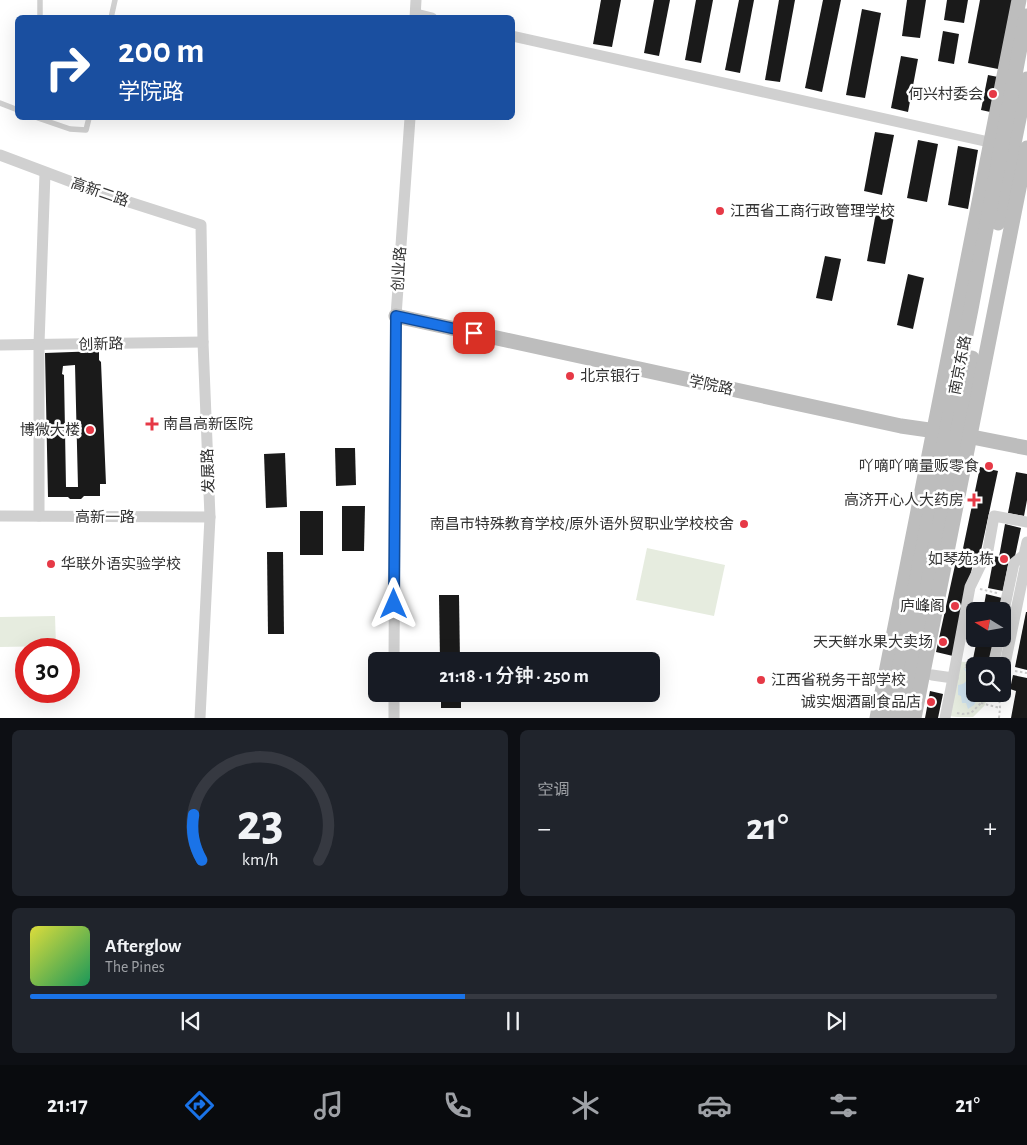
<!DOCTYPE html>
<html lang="zh">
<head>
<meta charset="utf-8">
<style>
	body { margin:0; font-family:"Alegreya Sans","Noto Sans SC",sans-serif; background:#20242c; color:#f1f3f6; height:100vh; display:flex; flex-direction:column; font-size:19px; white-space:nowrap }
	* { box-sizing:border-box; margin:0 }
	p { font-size:16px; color:#9ea1a6 }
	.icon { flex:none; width:28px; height:28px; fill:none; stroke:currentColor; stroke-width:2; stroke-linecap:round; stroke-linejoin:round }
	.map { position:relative; height:718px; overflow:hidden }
	.drawer { display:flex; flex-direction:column; gap:12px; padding:12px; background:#0d0f14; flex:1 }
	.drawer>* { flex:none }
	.banner { position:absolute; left:15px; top:15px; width:500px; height:105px; border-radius:8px; box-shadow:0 5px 20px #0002; background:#1a4fa0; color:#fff; overflow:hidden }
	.needle { width:32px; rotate:281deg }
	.buttons { position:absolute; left:966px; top:602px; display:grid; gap:10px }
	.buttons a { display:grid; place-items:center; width:45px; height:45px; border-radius:8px; background:#171b24; box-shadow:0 5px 20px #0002; font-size:25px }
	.speed { position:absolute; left:15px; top:638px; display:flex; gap:10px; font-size:25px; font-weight:700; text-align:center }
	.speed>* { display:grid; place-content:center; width:65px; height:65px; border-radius:50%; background:#171b24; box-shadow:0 5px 20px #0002; line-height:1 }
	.speed .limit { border:8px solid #d22; background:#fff; color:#111 }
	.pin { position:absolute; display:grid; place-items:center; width:42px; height:42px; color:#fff; margin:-21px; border-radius:10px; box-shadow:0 2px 8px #0006 }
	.me { position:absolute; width:55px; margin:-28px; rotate:0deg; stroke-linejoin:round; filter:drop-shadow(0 0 4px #0008) }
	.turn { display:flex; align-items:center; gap:18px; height:105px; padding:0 20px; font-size:22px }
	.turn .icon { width:65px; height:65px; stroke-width:2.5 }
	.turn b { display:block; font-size:35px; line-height:42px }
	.big { font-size:38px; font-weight:600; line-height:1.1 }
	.drawer .widget { flex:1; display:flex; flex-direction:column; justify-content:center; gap:8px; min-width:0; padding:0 18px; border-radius:8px; background:#20242c }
	.drawer .dial { align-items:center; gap:0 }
	.dial svg { height:130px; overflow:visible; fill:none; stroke:#363941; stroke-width:7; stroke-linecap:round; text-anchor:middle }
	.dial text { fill:#f1f3f6; stroke:none }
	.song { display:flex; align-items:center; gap:15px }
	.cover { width:60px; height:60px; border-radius:8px; background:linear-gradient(135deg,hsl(60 70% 55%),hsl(150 70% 35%)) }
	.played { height:5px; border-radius:2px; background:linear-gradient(90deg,#1a73e8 45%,#363941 45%) }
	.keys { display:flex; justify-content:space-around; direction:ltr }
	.heat { display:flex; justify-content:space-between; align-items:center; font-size:28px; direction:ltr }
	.drawer .tiles { flex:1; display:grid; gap:12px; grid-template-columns:1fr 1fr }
	.widget:last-child { grid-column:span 2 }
	.trip { position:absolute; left:368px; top:652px; width:292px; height:50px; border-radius:8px; background:#171b24; box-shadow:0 5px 20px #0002; font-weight:600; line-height:50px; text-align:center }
	.tab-bar { display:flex; height:80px; justify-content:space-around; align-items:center; background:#090b0e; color:#9ea1a6 }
	.tab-bar .icon { width:35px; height:35px }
	.tab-bar .active { color:#1a73e8 }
	.tab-bar b { font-size:22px; color:#f1f3f6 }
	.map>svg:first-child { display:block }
	.green { fill:#e6ecdf }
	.water { fill:#cfe2ee }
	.building { fill:#1a1a1a; fill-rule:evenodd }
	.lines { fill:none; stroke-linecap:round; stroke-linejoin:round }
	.path { stroke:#cdcdcd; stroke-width:2; stroke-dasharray:2.5 2.5; stroke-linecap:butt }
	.lane { stroke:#d0d0d0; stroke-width:5.5 }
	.street { stroke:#d0d0d0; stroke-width:11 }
	.secondary { stroke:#bdbdbd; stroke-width:15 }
	.route-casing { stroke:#114b97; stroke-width:12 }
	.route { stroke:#1a73e8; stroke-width:9 }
	.poi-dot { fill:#e63946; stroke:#fff; stroke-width:2 }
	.labels { text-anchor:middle; stroke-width:5; stroke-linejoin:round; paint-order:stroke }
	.poi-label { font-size:15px; fill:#333; stroke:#fff; text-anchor:end }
	.street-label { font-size:15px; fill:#333; stroke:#fff }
</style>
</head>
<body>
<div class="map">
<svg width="1027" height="718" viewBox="0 0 1027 718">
	<rect width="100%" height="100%" fill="#fff"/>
	<g class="green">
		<polygon points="647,548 725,565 714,616 636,600"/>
		<polygon points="55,616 56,646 0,647 0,617"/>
		<polygon points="957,661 965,662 975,666 975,694 988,694 985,705 973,717 957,717 947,716"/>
	</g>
	<path class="water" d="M963,668L971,671L975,675V694H980L974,705L968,709L966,703H962L961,696L958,695V685C969,684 970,675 963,668Z"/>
	<g class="building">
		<polygon points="601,0 621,0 612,47 593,44"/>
		<polygon points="654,0 670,0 659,56 644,53"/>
		<polygon points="696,0 713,0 701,63 685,60"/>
		<polygon points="739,0 754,0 740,73 725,70"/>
		<polygon points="779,0 795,0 780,82 765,80"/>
		<polygon points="823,0 841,0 822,92 805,88"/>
		<polygon points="907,0 926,0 920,38 902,36"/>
		<polygon points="947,0 968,0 964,23 944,20"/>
		<polygon points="980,0 1016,0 1003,70 968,63"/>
		<polygon points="862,9 881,13 865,98 846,95"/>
		<polygon points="943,31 959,34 954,64 938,61"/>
		<polygon points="901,56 918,59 908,112 891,108"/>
		<polygon points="988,75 1003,78 995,113 981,110"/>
		<polygon points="875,132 894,135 882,195 864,191"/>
		<polygon points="918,140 938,144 927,202 907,198"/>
		<polygon points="958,146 978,150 968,209 948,205"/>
		<polygon points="877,207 895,211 885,264 867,261"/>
		<polygon points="825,256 841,259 832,301 816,298"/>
		<polygon points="908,274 924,278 913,329 897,325"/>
		<path d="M99,351V360L101,362L106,484H100V496H84L81,499H70L68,497H48L45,353ZM75,365L78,487H66L64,375L62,374L63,366Z"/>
		<polygon points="335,448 355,448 356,485 336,486"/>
		<polygon points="285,453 287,507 266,508 264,454"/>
		<polygon points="980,467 998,471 979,560 974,559 953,656 936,652 957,556 961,558"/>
		<polygon points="1016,472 1027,474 1027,500 1024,516 1008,513"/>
		<polygon points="342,506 365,506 364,551 342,551"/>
		<rect x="300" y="511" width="23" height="44"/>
		<polygon points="1005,524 1021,528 1014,561 1009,560 1003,591 988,588 994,556 999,557"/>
		<polygon points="267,552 283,552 284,634 268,634"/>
		<polygon points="986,594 1002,598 1000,611 983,611"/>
		<polygon points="439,595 459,595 460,661 440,661"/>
		<polygon points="1026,612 1027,612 1027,670 1015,667"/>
		<polygon points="977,639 994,639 989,662 973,659"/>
		<polygon points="1013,675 1027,678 1027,718 1011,718 1016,691 1010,689"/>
		<polygon points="930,691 943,694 938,718 925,718"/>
		<rect x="441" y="694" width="20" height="14"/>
	</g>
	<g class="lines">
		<g class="path">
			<polyline points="980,589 997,593"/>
			<polyline points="965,665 975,666"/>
			<polyline points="965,667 970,669 975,672"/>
			<polyline points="1015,671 1027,673"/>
			<polyline points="981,703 1000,708"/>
			<polyline points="957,713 962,714 971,713 981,703 983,694"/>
			<polyline points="999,718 1000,708 999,694"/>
		</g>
		<g class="lane">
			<polyline points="40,18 40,0"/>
			<polyline points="111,18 115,0"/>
			<polyline points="0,103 18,110"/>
			<polyline points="38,118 70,129 86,130 89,118"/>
		</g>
		<g class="street">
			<polyline points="416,14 432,18"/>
			<polyline points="415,18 416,0"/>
			<polyline points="512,36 998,144"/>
			<polyline points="0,155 101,193 201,225 203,342 210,517 200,718"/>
			<polyline points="0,345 203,342"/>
			<polyline points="0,516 210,517"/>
			<polyline points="39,516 39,344 45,173"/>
			<polyline points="1002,620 1014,563 1024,555 1027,542"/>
			<polyline points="394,661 396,316 410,118"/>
			<polyline points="993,666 999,639"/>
			<polyline points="1002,669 1004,669 1025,567 1027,565"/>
			<polyline points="932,675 953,678 970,587 988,550 994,516 1027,522"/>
			<polyline points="394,718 394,694"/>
			<polyline points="945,718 953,678"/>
		</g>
		<g class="secondary">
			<polyline points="998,223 1027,79"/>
			<polyline points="396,316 901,426 957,434 1027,448"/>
			<polyline points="877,718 1019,0"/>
			<polyline points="889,718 971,309 1026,16"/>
			<polyline points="902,718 972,358"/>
			<polyline points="914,718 1027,148"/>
		</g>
	</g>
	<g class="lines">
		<g class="route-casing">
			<polyline id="route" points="394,604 396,316 474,333"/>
		</g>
		<use href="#route" class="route"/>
	</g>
	<g class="poi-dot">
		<circle cx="993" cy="94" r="5"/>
		<circle cx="720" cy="211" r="5"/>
		<circle cx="570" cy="376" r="5"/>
		<path d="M149.5 416.5h5v5h5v5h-5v5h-5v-5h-5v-5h5z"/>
		<circle cx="90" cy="430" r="5"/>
		<circle cx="989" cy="466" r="5"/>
		<path d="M971.5 492.5h5v5h5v5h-5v5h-5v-5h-5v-5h5z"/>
		<circle cx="744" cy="524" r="5"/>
		<circle cx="1004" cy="559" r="5"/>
		<circle cx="51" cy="564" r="5"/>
		<circle cx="955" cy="606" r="5"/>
		<circle cx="943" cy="642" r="5"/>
		<circle cx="761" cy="680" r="5"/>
		<circle cx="931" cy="702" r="5"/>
	</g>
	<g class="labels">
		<g class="poi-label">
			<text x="983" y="99">何兴村委会</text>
			<text x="730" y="216" text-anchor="start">江西省工商行政管理学校</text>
			<text x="580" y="381" text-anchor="start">北京银行</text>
			<text x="163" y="429" text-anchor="start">南昌高新医院</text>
			<text x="80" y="435">博微大楼</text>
			<text x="979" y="471">吖嘀吖嘀量贩零食</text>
			<text x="964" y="505">高济开心人大药房</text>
			<text x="734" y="529">南昌市特殊教育学校/原外语外贸职业学校校舍</text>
			<text x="994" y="564">如琴苑3栋</text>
			<text x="61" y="569" text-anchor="start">华联外语实验学校</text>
			<text x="945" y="611">庐峰阁</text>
			<text x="933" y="647">天天鲜水果大卖场</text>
			<text x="771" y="685" text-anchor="start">江西省税务干部学校</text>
			<text x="921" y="707">诚实烟酒副食品店</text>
		</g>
		<g class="street-label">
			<text transform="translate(100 192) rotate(19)" y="5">高新二路</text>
			<text transform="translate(399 269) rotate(-86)" y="5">创业路</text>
			<text transform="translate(101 344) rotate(-1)" y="5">创新路</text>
			<text transform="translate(960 365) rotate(-79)" y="5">南京东路</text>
			<text transform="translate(711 385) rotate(12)" y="5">学院路</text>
			<text transform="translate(208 471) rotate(-92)" y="5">发展路</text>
			<text x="105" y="522">高新一路</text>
		</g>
	</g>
</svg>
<div class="buttons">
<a><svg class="needle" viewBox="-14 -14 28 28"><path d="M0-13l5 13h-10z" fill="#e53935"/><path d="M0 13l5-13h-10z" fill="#9ea1a6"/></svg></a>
<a><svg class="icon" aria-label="search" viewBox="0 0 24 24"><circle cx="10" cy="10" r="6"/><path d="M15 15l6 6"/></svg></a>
</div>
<div class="speed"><div class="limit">30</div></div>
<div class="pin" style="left:474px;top:333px;background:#d93025"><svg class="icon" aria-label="arrive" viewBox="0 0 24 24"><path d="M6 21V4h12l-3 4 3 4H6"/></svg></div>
<svg class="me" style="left:394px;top:604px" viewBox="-20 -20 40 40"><path d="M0-17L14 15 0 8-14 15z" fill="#1a73e8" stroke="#fff" stroke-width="4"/></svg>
<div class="trip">21:18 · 1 分钟 · 250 m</div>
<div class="banner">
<div class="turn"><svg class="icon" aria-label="right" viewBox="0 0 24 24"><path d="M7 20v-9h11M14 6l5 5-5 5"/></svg><div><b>200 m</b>学院路</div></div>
</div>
</div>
<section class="drawer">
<div class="tiles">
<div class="widget dial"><svg viewBox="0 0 100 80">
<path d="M14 69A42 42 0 1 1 86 69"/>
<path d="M14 69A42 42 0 0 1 9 41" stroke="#1a73e8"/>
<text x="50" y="56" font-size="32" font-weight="700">23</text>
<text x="50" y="72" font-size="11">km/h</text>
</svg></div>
<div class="widget"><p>空调</p>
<div class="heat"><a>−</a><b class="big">21°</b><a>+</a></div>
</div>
<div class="widget">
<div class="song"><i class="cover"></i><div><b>Afterglow</b><p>The Pines</p></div></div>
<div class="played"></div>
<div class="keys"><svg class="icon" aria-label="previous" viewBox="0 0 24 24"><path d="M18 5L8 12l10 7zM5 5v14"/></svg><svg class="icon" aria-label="pause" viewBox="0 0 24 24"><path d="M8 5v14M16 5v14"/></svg><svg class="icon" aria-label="next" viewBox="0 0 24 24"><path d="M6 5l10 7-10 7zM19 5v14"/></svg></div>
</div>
</div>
</section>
<nav class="tab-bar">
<b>21:17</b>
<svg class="icon active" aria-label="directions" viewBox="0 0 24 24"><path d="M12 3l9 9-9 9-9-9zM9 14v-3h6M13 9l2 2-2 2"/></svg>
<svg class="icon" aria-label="music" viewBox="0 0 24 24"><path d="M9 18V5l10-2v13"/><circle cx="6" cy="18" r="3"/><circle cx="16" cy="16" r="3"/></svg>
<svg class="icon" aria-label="phone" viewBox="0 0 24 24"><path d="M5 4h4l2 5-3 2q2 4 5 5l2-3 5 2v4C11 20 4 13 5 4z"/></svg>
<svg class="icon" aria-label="climate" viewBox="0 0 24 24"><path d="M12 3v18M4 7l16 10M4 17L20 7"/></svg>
<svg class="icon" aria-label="car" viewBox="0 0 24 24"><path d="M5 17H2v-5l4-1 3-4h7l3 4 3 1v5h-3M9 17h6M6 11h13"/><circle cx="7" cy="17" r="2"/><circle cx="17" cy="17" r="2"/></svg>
<svg class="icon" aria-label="filters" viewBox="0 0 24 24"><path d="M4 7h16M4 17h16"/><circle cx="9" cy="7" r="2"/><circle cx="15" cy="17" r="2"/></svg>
<b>21°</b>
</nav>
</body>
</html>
